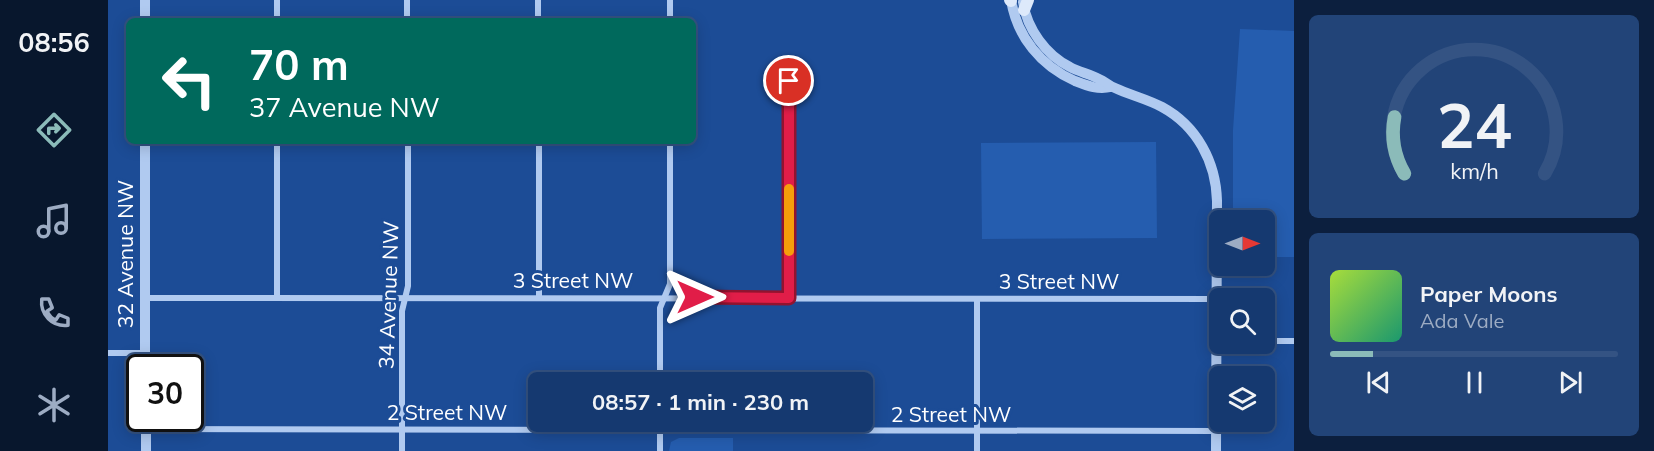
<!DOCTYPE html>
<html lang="en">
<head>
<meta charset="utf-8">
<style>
	body { margin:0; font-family:Mulish,sans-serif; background:#224478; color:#f1f3f6; height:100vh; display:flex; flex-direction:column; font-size:22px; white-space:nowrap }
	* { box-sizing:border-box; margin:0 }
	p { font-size:20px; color:#9dacc3 }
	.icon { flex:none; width:33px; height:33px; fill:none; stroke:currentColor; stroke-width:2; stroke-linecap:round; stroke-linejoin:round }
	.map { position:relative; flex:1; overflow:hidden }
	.drawer { display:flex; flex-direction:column; gap:15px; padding:15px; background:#0c1f3e; width:360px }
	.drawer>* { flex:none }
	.guide { position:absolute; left:18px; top:18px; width:570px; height:126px; border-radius:9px; box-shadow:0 3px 15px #0003,0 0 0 2px #345383; background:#00695c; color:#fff; overflow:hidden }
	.needle { width:39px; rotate:90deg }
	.tools { position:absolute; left:1101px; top:210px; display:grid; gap:12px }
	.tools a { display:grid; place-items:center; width:66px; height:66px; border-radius:9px; background:#153970; box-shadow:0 3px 15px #0003,0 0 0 2px #345383; font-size:30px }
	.speed { position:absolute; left:18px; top:354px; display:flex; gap:12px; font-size:30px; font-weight:700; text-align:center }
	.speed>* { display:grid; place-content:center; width:78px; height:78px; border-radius:50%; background:#153970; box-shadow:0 3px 15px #0003,0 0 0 2px #345383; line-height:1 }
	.speed .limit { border:3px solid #111; border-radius:9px; background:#fff; color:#111 }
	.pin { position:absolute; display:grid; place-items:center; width:51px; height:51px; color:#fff; margin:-26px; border:3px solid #fff; border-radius:50%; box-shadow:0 2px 6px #0007 }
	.me { position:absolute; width:66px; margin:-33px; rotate:90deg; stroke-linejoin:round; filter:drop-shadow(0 0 4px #0008) }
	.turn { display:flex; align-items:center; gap:21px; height:126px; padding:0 24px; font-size:27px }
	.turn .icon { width:78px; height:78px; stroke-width:2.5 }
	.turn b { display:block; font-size:42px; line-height:51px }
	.drawer .tile { flex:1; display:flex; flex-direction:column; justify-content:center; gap:9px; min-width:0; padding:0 21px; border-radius:9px; background:#224478 }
	.drawer .dial { align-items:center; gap:0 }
	.dial svg { height:156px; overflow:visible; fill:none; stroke:#345383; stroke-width:7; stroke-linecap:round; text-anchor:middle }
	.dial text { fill:#f1f3f6; stroke:none }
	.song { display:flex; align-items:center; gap:18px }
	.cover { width:72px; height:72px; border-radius:9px; background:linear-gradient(135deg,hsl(80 70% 55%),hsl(160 70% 35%)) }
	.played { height:6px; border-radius:3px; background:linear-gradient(90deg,#8bbbb9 15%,#345383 15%) }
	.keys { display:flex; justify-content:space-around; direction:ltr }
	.trip { position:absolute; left:420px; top:372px; width:345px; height:60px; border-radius:9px; background:#153970; box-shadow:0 3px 15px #0003,0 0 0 2px #345383; font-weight:700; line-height:60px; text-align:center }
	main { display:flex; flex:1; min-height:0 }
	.tab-bar { display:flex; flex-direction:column; width:108px; justify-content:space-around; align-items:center; background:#08172d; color:#9dacc3 }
	.tab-bar .icon { width:42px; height:42px }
	.tab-bar .selected { color:#8bbbb9 }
	.tab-bar b { font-size:27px; color:#f1f3f6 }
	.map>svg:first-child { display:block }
	.green { fill:#255daf }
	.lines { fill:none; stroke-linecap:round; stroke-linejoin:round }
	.minor { stroke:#b0caf0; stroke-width:6 }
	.tertiary { stroke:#b0caf0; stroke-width:10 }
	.secondary { stroke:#dde9fb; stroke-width:12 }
	.route-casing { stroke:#92132f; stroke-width:15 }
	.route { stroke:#e11d48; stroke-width:10 }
	.slow { stroke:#f59e0b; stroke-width:10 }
	.labels { text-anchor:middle; stroke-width:6; stroke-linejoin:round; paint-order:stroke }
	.street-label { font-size:21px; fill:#fff; stroke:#1c4c96 }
</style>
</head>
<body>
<main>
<nav class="tab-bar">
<b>08:56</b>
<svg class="icon selected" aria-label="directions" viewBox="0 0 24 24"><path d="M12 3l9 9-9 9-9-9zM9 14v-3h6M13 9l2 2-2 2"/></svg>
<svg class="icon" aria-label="music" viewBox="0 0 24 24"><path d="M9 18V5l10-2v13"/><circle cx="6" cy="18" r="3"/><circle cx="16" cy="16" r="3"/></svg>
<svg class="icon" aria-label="phone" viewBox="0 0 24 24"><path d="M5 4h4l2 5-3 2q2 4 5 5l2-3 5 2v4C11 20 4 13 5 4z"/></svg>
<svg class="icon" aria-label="climate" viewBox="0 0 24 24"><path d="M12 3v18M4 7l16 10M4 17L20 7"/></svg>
</nav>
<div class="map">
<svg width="1186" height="451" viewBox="0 0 1186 451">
	<rect width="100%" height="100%" fill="#1c4c96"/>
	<g class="green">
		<polygon points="1132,29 1186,31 1186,257 1157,257 1156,220 1125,220 1125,130"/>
		<polygon points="1048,142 1049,238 874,239 873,143"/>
		<polygon points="571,438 625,438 625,451 561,451 563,442"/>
	</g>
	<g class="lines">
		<g class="minor">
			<polyline points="169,0 169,21"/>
			<polyline points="299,0 299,21"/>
			<polyline points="430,0 430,21"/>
			<polyline points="562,21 562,0"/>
			<polyline points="681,77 681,298"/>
			<polyline points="169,141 169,297"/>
			<polyline points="431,141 431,297"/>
			<polyline points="37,298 1109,299"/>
			<polyline points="1156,341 1186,341"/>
			<polyline points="0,353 37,353"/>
			<polyline points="552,382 552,308 562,284 562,141"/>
			<polyline points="38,429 1109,431"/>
			<polyline points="294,451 294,311 300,286 300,141"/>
			<polyline points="552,451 552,422"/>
			<polyline points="869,451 869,299"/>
		</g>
		<g class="tertiary">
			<path d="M903,0C909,37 933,66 967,81C980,86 990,90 1003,87"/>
			<path d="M915,2C919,29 938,55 962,67C971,72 982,74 991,79C997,81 1001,86 1007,88C1022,95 1039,99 1054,107C1089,126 1108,162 1109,201L1108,451"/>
			<polyline points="37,21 37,0"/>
			<polyline points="37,141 37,368"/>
			<polyline points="38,451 38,418"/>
		</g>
		<g class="secondary">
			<polyline points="902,0 903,1"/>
			<polyline points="916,10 920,0"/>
		</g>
	</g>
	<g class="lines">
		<g class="route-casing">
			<polyline id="route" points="587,297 681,298 681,81"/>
		</g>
		<use href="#route" class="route"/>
		<polyline class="slow" points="681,189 681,251"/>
	</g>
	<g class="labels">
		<g class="street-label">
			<text transform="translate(18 254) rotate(-90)" y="7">32 Avenue NW</text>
			<text x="465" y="288">3 Street NW</text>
			<text x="951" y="289">3 Street NW</text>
			<text transform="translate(281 295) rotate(-88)" y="7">34 Avenue NW</text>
			<text x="339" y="420">2 Street NW</text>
			<text x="843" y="422">2 Street NW</text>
		</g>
	</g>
</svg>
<div class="tools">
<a><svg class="needle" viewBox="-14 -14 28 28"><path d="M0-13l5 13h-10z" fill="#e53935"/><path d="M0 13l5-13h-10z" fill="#9dacc3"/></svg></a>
<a><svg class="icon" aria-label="search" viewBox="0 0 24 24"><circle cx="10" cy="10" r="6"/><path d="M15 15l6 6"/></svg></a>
<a><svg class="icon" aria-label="layers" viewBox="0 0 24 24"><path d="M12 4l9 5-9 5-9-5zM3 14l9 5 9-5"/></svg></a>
</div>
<div class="speed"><div class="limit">30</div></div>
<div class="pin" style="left:681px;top:81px;background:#d93025"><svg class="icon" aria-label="arrive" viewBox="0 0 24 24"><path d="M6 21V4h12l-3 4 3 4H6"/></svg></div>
<svg class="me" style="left:587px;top:297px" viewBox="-20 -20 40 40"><path d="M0-17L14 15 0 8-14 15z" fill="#e11d48" stroke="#fff" stroke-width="4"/></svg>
<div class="trip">08:57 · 1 min · 230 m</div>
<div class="guide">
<div class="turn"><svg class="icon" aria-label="left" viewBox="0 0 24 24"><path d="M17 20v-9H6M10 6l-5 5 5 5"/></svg><div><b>70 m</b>37 Avenue NW</div></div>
</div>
</div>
<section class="drawer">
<div class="tile dial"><svg viewBox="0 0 100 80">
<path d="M14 69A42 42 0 1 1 86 69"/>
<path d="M14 69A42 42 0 0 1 9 40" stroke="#8bbbb9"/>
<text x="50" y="56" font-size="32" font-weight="700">24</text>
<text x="50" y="72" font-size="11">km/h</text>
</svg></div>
<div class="tile">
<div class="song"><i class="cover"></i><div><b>Paper Moons</b><p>Ada Vale</p></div></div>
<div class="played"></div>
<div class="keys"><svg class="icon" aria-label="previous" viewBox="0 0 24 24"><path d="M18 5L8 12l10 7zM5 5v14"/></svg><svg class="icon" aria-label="pause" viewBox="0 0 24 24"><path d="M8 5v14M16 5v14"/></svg><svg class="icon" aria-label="next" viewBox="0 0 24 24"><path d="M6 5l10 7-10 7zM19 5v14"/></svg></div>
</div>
</section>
</main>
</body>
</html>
